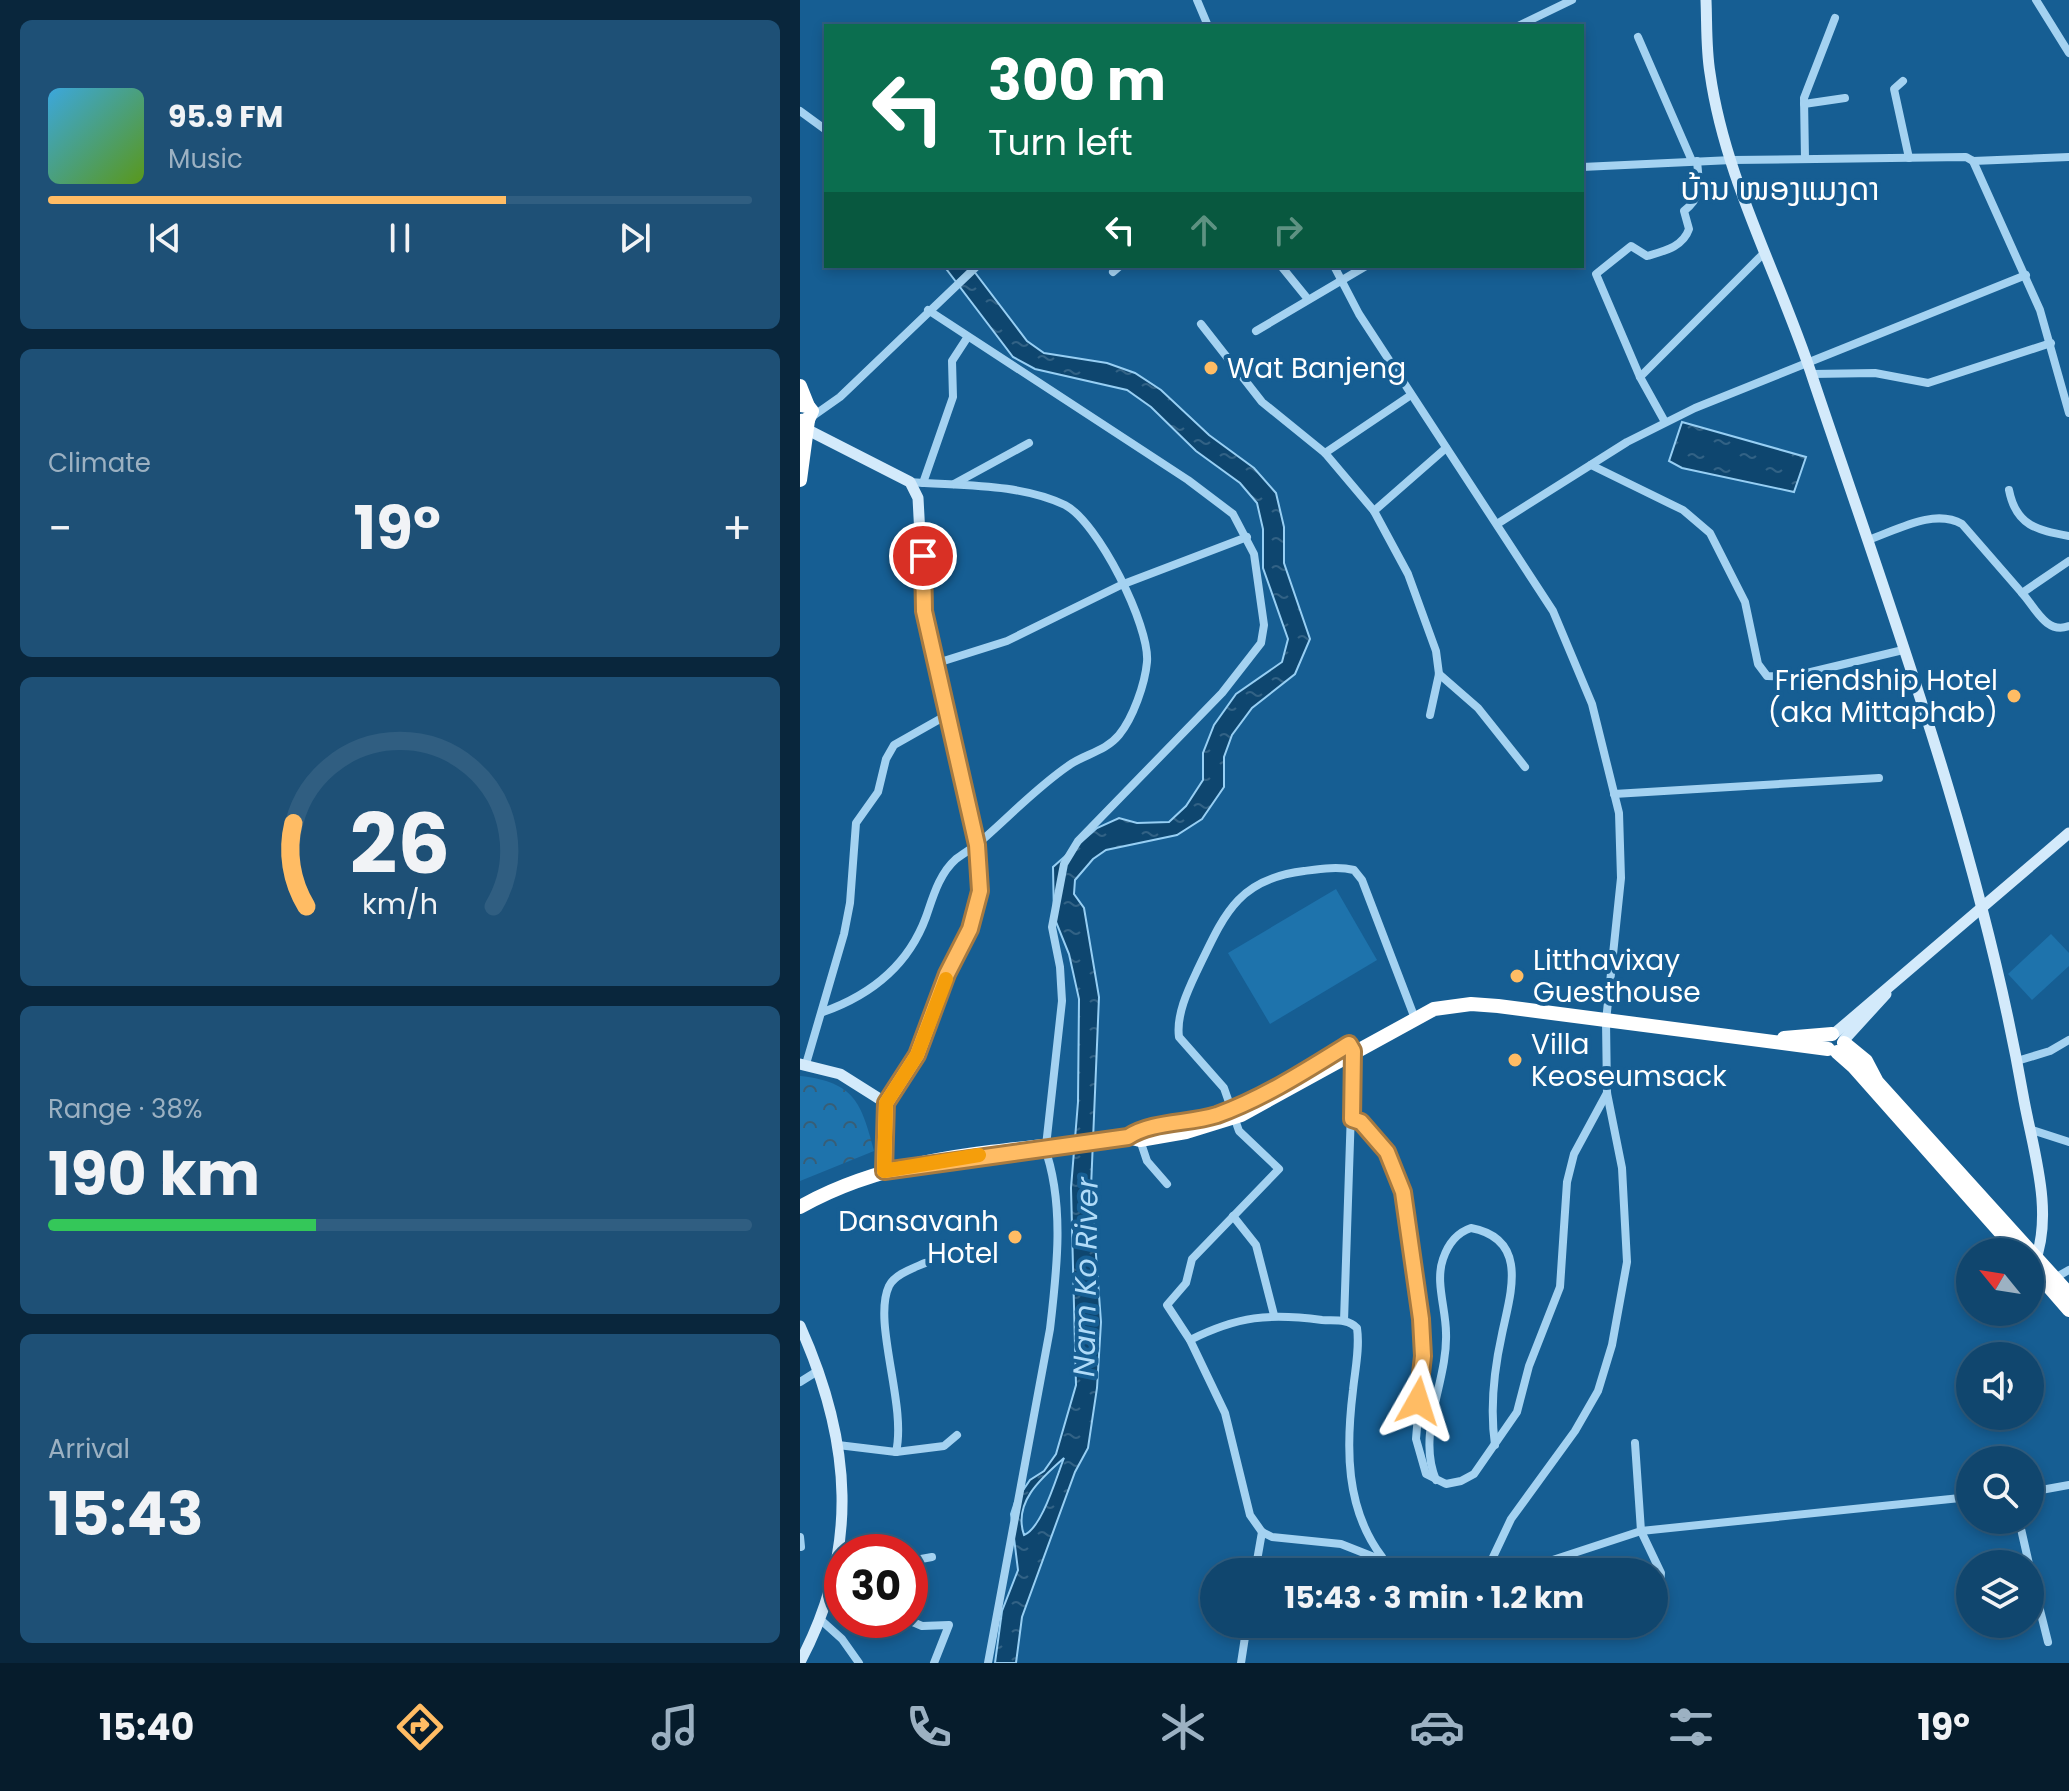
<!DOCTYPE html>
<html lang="en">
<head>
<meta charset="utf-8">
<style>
	body { margin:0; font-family:Poppins,"Noto Sans Lao",sans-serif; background:#1e5076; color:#f1f3f6; height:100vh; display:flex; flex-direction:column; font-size:30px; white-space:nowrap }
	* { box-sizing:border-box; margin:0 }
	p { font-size:26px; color:#9cb1c2 }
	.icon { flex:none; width:44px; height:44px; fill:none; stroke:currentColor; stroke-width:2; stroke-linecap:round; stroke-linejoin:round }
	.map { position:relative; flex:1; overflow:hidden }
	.side { display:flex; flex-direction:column; gap:20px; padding:20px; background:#09263c; width:800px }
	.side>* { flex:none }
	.guide { position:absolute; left:24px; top:24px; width:760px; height:244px; border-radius:0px; box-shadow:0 4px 12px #0003,0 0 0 2px #305e81; background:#0b6e4f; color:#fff; overflow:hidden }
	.needle { width:52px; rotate:300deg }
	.fabs { position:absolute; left:1156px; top:1238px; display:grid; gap:16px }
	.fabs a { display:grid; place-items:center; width:88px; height:88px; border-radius:50%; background:#10466e; box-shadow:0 4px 12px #0003,0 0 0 2px #305e81; font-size:40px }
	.speed { position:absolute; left:24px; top:1534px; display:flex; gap:16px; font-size:40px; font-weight:700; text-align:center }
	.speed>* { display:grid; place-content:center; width:104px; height:104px; border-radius:50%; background:#10466e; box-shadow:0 4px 12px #0003,0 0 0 2px #305e81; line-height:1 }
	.speed .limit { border:12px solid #d22; background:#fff; color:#111 }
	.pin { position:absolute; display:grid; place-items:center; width:68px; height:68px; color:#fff; margin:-34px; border:4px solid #fff; border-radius:50%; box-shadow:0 2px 8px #0007 }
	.me { position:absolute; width:88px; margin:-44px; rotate:6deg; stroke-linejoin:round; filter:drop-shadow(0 0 6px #0008) }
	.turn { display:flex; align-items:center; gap:28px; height:168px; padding:0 32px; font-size:36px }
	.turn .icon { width:104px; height:104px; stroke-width:2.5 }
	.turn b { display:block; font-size:56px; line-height:68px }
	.lanes { display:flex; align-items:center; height:76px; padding:0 32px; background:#0003; justify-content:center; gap:40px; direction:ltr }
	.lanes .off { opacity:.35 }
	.big { font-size:60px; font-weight:700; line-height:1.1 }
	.side .tile { flex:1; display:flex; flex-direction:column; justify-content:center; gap:12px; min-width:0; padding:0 28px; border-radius:12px; background:#1e5076 }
	.side .dial { align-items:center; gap:0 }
	.dial svg { height:208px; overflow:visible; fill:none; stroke:#305e81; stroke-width:7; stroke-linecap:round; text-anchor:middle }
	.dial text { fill:#f1f3f6; stroke:none }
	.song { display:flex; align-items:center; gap:24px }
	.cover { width:96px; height:96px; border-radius:12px; background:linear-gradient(135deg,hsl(200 70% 55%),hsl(90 70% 35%)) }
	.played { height:8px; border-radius:4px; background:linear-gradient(90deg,#ffbc64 65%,#305e81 65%) }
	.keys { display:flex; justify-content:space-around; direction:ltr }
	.heat { display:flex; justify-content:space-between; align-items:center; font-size:44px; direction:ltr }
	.charge { height:12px; border-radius:6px; background:linear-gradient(90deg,#34c759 38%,#305e81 0) }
	.trip { position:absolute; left:400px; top:1558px; width:468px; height:80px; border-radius:40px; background:#10466e; box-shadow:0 4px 12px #0003,0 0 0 2px #305e81; font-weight:700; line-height:80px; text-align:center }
	.menu { display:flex; height:128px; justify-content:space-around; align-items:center; background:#061c2c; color:#9cb1c2 }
	.menu .icon { width:56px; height:56px }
	.menu .selected { color:#ffbc64 }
	.menu b { font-size:36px; color:#f1f3f6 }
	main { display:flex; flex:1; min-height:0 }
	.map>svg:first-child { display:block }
	.grass { fill:#1e73ac }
	.park { fill:url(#park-crowns) }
	.water { fill:url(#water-ripples); stroke:#97cff4; stroke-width:2; fill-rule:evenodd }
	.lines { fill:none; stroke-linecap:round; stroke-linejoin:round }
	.street { stroke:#a4d2f1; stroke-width:8 }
	.secondary { stroke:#d3eafb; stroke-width:11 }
	.highway { stroke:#fff; stroke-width:14 }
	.route-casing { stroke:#a67a41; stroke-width:20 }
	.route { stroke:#ffbc64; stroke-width:14 }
	.slow { stroke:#f59e0b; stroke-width:14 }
	.poi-dot { fill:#ffbc64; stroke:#165e93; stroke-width:3 }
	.labels { text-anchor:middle; stroke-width:8; stroke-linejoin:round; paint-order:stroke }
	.poi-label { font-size:28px; fill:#fff; stroke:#165e93; text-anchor:start }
	.water-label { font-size:30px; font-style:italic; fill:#b0dbf8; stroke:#165e93 }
	.quarter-label { font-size:32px; fill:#fff; stroke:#165e93 }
</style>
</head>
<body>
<main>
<section class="side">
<div class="tile">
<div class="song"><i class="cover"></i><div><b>95.9 FM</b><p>Music</p></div></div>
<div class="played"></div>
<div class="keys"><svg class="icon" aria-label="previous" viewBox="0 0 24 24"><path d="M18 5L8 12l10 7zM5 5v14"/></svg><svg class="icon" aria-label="pause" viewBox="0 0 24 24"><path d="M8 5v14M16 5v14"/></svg><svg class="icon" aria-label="next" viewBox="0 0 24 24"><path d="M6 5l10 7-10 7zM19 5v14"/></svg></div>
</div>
<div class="tile"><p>Climate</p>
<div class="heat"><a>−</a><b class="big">19°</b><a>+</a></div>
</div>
<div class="tile dial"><svg viewBox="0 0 100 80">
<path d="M14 69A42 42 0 1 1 86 69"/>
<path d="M14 69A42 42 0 0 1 9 37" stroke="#ffbc64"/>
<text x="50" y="56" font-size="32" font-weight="700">26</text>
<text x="50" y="72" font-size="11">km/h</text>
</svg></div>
<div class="tile"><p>Range · 38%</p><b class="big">190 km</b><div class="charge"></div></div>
<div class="tile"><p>Arrival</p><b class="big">15:43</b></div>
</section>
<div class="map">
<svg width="1269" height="1663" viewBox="0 0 1269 1663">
	<defs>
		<pattern id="park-crowns" width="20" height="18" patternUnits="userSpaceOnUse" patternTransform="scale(2)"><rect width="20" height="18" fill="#1e73ac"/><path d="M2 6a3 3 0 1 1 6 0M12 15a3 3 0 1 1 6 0" fill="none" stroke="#375e77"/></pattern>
		<pattern id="water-ripples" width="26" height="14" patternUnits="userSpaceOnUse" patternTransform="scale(2)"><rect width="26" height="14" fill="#0e466f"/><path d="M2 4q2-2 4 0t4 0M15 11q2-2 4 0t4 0" fill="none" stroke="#326285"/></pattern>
	</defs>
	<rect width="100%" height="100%" fill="#165e93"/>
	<g class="grass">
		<polygon points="536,889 577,960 470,1024 428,953"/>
		<polygon points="1251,934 1269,953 1269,966 1232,1000 1208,974"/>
	</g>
	<path class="park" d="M0,1076C55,1082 61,1103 74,1151L0,1181Z"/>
	<g class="water">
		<path d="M144,266H170L227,341L244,353L307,363L335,373L361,390L409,435L454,468L476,493L484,527V563L510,639L495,674L452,708L432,735L424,757V787L402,819L377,835L306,850L293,859L275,880L274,894L284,908L299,997L291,1188L301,1322L297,1388L288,1448L275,1472L222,1617L216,1663H195L202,1611L218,1570L211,1514L215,1502L230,1480L244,1471L256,1454L276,1385L271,1188L278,1102L279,999L269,954L254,917L253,867L297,828L319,818L337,823L369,822L386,806L403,780V753L414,725L436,694L482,662L488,639L463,568V529L457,503L440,483L396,451L351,407L327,390L235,369L213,357ZM264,1458C256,1478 242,1528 224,1535C213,1503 240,1479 264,1458Z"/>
		<polygon points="882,422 1006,457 994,492 882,468 869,461"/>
	</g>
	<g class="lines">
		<g class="street">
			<polyline points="397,0 408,26"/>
			<polyline points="1236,0 1269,53"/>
			<polyline points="718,26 772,0"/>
			<polyline points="838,37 892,161"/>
			<polyline points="1103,81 1094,89 1109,158"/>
			<polyline points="1004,104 1045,98"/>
			<polyline points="0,111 26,130"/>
			<polyline points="1005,159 1004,98 1035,18"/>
			<polyline points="1173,161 1240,310 1269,413"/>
			<polyline points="782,167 932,160 1166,157 1173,161 1269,157"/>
			<polyline points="481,266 507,298"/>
			<polyline points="534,266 559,314 753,611 792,704 819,813 821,878 806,1021 807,1093 822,1168 827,1262 812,1345 798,1391 775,1431 711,1519 686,1572"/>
			<polyline points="313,272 320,266"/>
			<polyline points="128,310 388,480 433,514 454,554 464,625 461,643 422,693 278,841 264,864 252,927 260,967 262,1001 246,1146"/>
			<polyline points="401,324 462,402 525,453 574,511 608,574 636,651 639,674 630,715"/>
			<polyline points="456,331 566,266"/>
			<polyline points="1012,374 1075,373 1128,383 1251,343"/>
			<polyline points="840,377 963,254"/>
			<polyline points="13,416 40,397 177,266"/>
			<path d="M865,422L840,377L796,274L831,246L847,256C864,251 883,247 889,229L884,211C903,196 899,184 897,161"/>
			<polyline points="525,453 611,395"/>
			<polyline points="791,465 883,510 910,533 945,602 958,664 967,676 990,677 1103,650"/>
			<polyline points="123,483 153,397 152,361 167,338"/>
			<polyline points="154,484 229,443"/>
			<path d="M1209,490C1216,526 1237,530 1269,536"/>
			<polyline points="574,511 646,448"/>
			<polyline points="697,524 827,442 895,408 1226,275"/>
			<path d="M1068,540C1097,530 1134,508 1162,524L1222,593"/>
			<path d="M1269,561L1222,593C1235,607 1246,635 1269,626"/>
			<polyline points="134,664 207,641 321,585 447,537"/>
			<polyline points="639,674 678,708 725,767"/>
			<polyline points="814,794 1079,778"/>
			<path d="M23,1012C71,995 108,966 126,917C133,897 139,874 156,859C164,853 173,848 181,841C210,816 236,788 268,766C284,754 305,752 319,735C333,718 345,684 347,662C350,626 298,522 265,505C219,483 160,486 110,482"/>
			<polyline points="1217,1061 1250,1051 1269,1040"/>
			<polyline points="6,1064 44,934 50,903 56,823 78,792 86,759 94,745 147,715"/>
			<polyline points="552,1119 561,1122 587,1152 603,1192 623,1356 616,1439 626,1474 646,1484 661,1481 674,1474 717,1412 729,1366 760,1287 767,1182 774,1154 807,1093"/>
			<polyline points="1229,1129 1269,1142"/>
			<polyline points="340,1140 347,1161 367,1184"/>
			<polyline points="433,1216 456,1245 474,1315"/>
			<polyline points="1253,1279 1269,1270"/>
			<polyline points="544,1321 553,1051 549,1044"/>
			<path d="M390,1340C438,1316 469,1313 522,1320C534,1321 547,1318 557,1328C560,1348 555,1370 553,1390C546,1447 545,1508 582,1557"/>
			<polyline points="0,1382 16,1372"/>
			<polyline points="835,1443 841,1531 861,1573 859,1596"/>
			<path d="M38,1445L96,1452C107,1405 72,1322 89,1286C95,1274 114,1268 125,1263"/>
			<polyline points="96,1452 144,1446 157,1435"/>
			<path d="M636,1480C616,1433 648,1381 646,1333C646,1309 635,1282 643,1259C648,1244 656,1233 671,1228C730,1239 710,1295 702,1334C694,1370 690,1410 695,1445"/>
			<polyline points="1230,1492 1269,1485"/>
			<polyline points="1219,1520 1229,1564"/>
			<polyline points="0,1537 1,1547"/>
			<polyline points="110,1561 132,1557"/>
			<polyline points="1230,1570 1248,1642"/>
			<polyline points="455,1572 462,1532"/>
			<path d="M612,1572L541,1544L472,1537L462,1532L450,1515L425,1413L390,1340L367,1305L386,1283L392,1259L479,1169L439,1131L424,1088L379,1037C376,1015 388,990 397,971C424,915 437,879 504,871C519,869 538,866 554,870L562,880L614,1016"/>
			<polyline points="716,1572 841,1531 1170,1497"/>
			<polyline points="108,1620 122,1626 149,1625 134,1663"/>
			<polyline points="22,1621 42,1639 59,1663"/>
			<path d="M188,1663L250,1329C257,1270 265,1202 244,1146"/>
			<polyline points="441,1663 447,1624"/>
		</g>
		<g class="secondary">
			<path d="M906,0C907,24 906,49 910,73C925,180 980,277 1013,379C1092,614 1180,850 1223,1095C1232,1147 1255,1212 1234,1264"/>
			<polyline points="8,430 110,482 118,498 124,611 177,845 180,891 170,929 147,974 117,1055 86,1103"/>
			<polyline points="1035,1033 1269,833"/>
			<polyline points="1044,1040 1086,994"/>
			<polyline points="0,1064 40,1074 86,1103 84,1171"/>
			<path d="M0,1326C52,1442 60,1549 0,1662"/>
		</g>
		<g class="highway">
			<polyline points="0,386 8,406"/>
			<polyline points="0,405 8,406 12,411 8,420 0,421"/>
			<polyline points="0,480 8,420"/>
			<polyline points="984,1038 1032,1034"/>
			<polyline points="1044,1043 1066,1061 1077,1082 1269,1294"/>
			<polyline points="1037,1052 1054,1067 1218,1252"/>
			<polyline points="464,1094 526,1058"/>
			<path d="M0,1207C98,1151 218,1151 328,1137L340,1140L386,1132L441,1115L634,1009L671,1004L698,1006L1028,1049"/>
			<polyline points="1230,1265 1269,1310"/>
		</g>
	</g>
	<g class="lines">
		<g class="route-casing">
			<path id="route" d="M123,556L124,611L177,845L180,891L170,929L147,974L117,1055L86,1103L84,1171L328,1137C352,1121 389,1124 417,1115C464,1098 507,1070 549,1044L553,1051L552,1119L561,1122L587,1152L603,1192L621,1319L623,1356L618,1401"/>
		</g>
		<use href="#route" class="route"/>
		<polyline class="slow" points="146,979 117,1055 86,1103 84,1171 179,1155"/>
	</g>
	<g class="poi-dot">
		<circle cx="411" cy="368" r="8"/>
		<circle cx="1214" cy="696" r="8"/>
		<circle cx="717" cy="976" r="8"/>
		<circle cx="715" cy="1060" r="8"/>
		<circle cx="215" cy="1237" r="8"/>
	</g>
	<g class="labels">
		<g class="poi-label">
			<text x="427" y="378">Wat Banjeng</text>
			<text x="1198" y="690" text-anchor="end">Friendship Hotel<tspan x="1198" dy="32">(aka Mittaphab)</tspan></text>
			<text x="733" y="970">Litthavixay<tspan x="733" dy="32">Guesthouse</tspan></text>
			<text x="731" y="1054">Villa<tspan x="731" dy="32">Keoseumsack</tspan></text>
			<text x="199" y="1231" text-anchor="end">Dansavanh<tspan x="199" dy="32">Hotel</tspan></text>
		</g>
		<g class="water-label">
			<text transform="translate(286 1277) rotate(-89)" y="10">Nam Ko River</text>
		</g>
		<g class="quarter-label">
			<text x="980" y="200">ບ້ານ ໜອງແມງດາ</text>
		</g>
	</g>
</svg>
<div class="fabs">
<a><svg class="needle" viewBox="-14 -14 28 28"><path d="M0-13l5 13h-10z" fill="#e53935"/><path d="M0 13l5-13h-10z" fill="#9cb1c2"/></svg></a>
<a><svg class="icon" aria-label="sound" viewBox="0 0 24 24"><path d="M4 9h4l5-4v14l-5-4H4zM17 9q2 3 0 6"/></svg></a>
<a><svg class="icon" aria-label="search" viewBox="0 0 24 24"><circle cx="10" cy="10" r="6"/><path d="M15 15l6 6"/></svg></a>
<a><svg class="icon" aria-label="layers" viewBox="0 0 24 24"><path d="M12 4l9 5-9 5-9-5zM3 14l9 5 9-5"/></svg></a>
</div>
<div class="speed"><div class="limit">30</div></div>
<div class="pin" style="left:123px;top:556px;background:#d93025"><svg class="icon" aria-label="arrive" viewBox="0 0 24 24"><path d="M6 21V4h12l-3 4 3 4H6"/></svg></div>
<svg class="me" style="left:618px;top:1401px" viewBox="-20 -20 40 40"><path d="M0-17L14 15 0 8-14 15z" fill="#ffbc64" stroke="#fff" stroke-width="4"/></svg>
<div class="trip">15:43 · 3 min · 1.2 km</div>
<div class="guide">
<div class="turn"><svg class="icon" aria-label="left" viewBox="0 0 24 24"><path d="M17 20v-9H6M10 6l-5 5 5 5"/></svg><div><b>300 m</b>Turn left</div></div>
<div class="lanes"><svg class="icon" aria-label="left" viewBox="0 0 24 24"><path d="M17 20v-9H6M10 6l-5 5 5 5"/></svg><svg class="icon off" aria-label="ahead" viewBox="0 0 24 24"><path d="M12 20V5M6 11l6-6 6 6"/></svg><svg class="icon off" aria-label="right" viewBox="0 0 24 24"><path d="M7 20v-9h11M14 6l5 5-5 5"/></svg></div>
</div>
</div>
</main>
<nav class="menu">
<b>15:40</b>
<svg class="icon selected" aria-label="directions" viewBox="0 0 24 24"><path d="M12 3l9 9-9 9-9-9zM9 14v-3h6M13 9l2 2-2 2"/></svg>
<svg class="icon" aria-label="music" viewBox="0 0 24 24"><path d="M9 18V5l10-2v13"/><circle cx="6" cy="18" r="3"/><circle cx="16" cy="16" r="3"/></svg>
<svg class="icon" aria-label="phone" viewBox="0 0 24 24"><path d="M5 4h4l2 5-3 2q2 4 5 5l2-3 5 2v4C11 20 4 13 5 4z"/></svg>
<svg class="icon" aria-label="climate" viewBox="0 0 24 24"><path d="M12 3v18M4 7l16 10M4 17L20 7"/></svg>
<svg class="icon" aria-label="car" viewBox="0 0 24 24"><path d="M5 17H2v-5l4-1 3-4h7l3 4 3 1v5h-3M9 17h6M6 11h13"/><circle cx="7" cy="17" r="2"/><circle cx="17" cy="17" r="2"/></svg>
<svg class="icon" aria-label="filters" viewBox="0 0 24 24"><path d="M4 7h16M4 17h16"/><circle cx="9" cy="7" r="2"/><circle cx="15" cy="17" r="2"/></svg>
<b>19°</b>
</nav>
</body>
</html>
